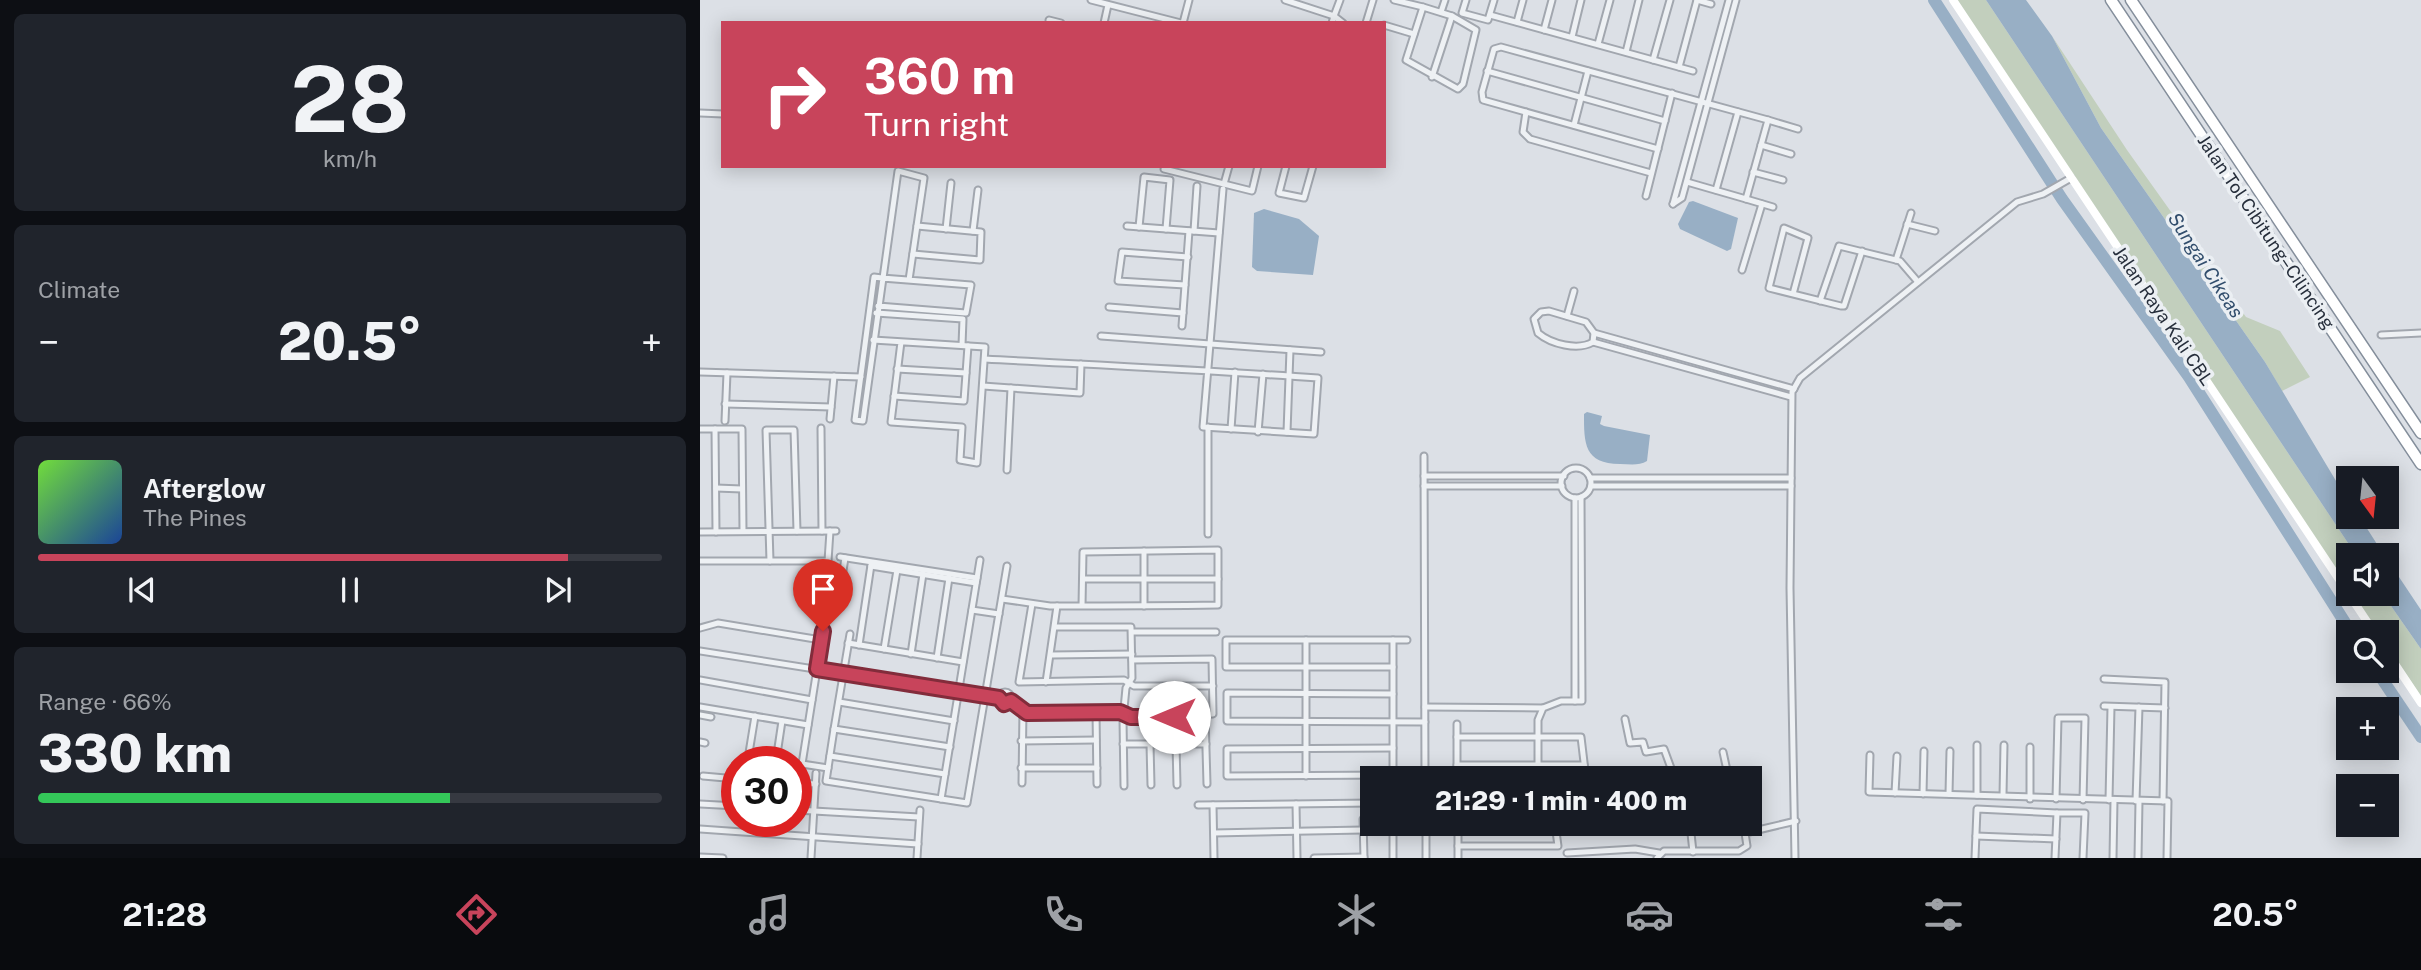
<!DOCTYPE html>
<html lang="en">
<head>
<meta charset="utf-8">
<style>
	body { margin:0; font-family:"Public Sans",sans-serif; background:#20242c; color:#f1f3f6; height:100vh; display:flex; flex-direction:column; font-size:26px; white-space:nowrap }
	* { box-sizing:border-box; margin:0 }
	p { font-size:23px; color:#9ea1a6 }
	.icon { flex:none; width:38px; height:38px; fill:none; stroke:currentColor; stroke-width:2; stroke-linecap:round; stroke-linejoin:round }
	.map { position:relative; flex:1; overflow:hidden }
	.details { display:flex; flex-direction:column; gap:14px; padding:14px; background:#0d0f14; width:700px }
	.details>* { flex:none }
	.hud { position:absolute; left:21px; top:21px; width:665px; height:147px; border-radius:0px; box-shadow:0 4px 18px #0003; background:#c8445b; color:#fff; overflow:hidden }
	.needle { width:46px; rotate:165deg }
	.controls { position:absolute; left:1636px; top:466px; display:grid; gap:14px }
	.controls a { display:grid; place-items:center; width:63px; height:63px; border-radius:0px; background:#171b24; box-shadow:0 4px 18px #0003; font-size:35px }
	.speed { position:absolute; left:21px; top:746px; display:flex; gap:14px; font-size:35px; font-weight:700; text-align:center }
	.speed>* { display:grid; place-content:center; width:91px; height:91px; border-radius:50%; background:#171b24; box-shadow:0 4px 18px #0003; line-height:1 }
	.speed .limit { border:10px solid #d22; background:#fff; color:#111 }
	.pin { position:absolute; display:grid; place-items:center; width:60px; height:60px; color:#fff; margin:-72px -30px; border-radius:50% 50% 50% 0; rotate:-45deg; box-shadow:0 0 7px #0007 }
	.pin .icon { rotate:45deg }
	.me { position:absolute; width:77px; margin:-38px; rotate:270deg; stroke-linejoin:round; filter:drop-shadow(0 0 5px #0008) }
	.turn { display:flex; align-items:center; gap:24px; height:147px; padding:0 28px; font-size:32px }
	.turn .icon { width:91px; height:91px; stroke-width:2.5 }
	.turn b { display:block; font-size:49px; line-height:60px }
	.big { font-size:52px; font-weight:800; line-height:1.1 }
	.details .tile { flex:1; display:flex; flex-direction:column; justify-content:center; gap:10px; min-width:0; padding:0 24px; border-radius:10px; background:#20242c }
	.details .dial { align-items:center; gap:0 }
	.dial b { font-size:91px; line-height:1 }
	.song { display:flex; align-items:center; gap:21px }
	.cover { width:84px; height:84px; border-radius:10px; background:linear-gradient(135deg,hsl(100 70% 55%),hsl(220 70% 35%)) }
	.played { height:7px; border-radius:4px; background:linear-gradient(90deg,#c8445b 85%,#363941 85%) }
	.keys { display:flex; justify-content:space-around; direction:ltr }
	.heat { display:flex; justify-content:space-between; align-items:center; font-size:38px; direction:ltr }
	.charge { height:10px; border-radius:5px; background:linear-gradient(90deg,#34c759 66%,#363941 0) }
	.trip { position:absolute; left:660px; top:766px; width:402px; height:70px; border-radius:0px; background:#171b24; box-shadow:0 4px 18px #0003; font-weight:800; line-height:70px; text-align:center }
	.tabs { display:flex; height:112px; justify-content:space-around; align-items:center; background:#090b0e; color:#9ea1a6 }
	.tabs .icon { width:49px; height:49px }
	.tabs .selected { color:#c8445b }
	.tabs b { font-size:32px; color:#f1f3f6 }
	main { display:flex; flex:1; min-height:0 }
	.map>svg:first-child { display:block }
	.green { fill:#c2cfbd }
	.water { fill:#98afc5 }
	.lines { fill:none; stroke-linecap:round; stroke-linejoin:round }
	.river { stroke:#98afc5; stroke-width:12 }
	.street-casing { stroke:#a2a7af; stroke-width:9 }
	.highway-casing { stroke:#848e9b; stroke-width:13 }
	.street { stroke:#eef1f4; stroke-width:5 }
	.secondary { stroke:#fff; stroke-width:8 }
	.highway { stroke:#fff; stroke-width:10 }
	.route-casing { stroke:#822c3b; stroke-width:18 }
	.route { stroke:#c8445b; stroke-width:12 }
	.labels { text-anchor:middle; stroke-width:7; stroke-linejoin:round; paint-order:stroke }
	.street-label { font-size:18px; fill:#262e3b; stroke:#ebeff3 }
	.water-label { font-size:19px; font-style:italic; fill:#324e6d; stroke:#ebeff3 }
</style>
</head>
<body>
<main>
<section class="details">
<div class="tile dial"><b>28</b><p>km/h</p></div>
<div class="tile"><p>Climate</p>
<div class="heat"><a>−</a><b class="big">20.5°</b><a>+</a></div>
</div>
<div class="tile">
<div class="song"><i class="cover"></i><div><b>Afterglow</b><p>The Pines</p></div></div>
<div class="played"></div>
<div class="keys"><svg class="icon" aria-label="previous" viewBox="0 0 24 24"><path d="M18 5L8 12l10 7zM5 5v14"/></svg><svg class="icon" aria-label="pause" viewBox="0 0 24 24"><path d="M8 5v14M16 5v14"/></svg><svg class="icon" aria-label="next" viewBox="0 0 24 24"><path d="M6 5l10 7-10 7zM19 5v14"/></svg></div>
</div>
<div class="tile"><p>Range · 66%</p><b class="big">330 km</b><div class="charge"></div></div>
</section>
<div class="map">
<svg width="1721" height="858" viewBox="0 0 1721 858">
	<rect width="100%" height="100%" fill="#dce0e6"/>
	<g class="green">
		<polygon points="1254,0 1286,0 1656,555 1648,555 1648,593 1682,593 1721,649 1721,703 1687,652 1687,632 1674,632"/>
		<polygon points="1352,36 1427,150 1546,317 1580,331 1610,377 1582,391 1565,362 1401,128"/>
	</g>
	<g class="water">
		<polygon points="1286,0 1326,0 1352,36 1401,128 1565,362 1648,501 1648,516 1659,516 1684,555 1656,555"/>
		<polygon points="993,201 1038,218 1031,249 1027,251 980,229 978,224 989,202"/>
		<polygon points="564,209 599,219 619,236 613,275 557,271 552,267 554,213"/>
		<path d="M887,412L902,416L900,424L904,426L950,435L947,461C939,466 929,464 920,464C884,464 884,443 884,414Z"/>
		<polygon points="1687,559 1721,610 1721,649 1682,593 1687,593"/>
	</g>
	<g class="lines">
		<g class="river">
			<polyline points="1234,0 1362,199 1489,377 1651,632"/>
			<polyline points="1676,670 1721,737"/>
		</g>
		<g class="street-casing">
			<g id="street">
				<polyline points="391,0 481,23"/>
				<polyline points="585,0 634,16 640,0"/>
				<polyline points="694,0 723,7"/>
				<polyline points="766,0 762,13 788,20 794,0"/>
				<polyline points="997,0 1011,4"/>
				<polygon points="723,7 752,16 776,30 763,84 758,89 706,60"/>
				<polyline points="741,12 745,0"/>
				<polyline points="790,15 993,71"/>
				<polyline points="349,20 361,23"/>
				<polyline points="817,22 823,0"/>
				<polyline points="404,23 408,5"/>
				<polyline points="483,23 489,0"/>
				<polyline points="632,23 634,16 643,23"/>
				<polyline points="666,23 673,0"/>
				<polyline points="684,25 714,34"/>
				<polyline points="844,30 852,0"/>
				<polyline points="872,37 881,0"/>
				<polyline points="898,44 910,0"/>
				<polyline points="926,52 939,0"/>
				<polyline points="953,60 970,0"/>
				<polyline points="979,67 997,0"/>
				<polyline points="787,71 965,121"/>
				<polyline points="732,77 752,16"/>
				<polyline points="826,112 823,132 830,139 951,173"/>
				<polyline points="0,113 23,114"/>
				<polyline points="1068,120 1098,129"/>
				<polyline points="874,125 888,71"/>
				<polyline points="1061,145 1091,154"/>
				<polyline points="958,149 783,100 782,92 794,49 801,47 1068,120 1046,199 987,182"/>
				<polyline points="529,166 524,184 552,191 558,166"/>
				<polyline points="586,166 579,193 604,198 613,166"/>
				<polyline points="464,169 524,184"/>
				<polyline points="1053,172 1083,180"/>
				<polyline points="1016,190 1038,112"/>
				<polyline points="946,196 972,93"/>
				<polyline points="1046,199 1073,207"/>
				<polyline points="973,204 982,198 1036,0"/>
				<polyline points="973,204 1029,0"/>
				<polyline points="1207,224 1235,231"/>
				<polyline points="427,226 519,233"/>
				<polyline points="439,227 444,177 470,180 466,229"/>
				<polyline points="246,229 251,183"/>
				<polyline points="273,231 278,190"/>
				<polyline points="494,231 497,186"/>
				<polyline points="213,254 280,260 281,232 217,226"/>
				<polyline points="1196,260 1211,213"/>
				<polyline points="1042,270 1062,204"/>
				<polyline points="485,285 418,281 422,252 488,257"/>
				<polyline points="1093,294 1108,238 1084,228 1069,288 1141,306 1144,306 1162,251"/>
				<polyline points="1120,301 1139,246 1200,261 1218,282"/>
				<path d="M178,306L266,313L271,285L182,278L174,277L155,420L163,421C174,338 186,255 198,171L224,178L209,280"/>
				<polyline points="409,307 483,313"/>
				<path d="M849,311L886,322L894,333L893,342C878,351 851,344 838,333L834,319L841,312Z"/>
				<polyline points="176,313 263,319 262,345"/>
				<polyline points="867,316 874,291"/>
				<polyline points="482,326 489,231"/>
				<polyline points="894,333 1094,389"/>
				<polyline points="1681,335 1721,333"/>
				<polyline points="401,336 621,352"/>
				<polyline points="173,340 285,347 277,463 260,460 262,427 191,422 201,342"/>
				<polyline points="893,342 1091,397"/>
				<path d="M285,359C396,365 507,370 618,378L614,434L503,427L523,189"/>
				<polyline points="197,369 266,373"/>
				<polyline points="0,372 161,377"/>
				<polyline points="283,386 380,393 381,364"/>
				<polyline points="194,396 264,401 268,346"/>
				<polyline points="25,404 131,407"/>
				<polyline points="130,419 134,376"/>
				<polyline points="25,421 27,373"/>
				<polyline points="121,428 122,531"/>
				<polyline points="0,429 42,429 43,531"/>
				<polyline points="15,429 16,532"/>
				<polyline points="531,429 535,372"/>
				<polyline points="558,432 563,374"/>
				<polyline points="587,432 590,350"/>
				<polyline points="724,456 725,779"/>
				<circle cx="876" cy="483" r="15"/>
				<polyline points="307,470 311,388"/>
				<polyline points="724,476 864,476"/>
				<polyline points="890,478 1091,478"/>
				<polyline points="724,486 862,486"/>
				<polyline points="891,486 1091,486"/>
				<polyline points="16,488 42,489"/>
				<polyline points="0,532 136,531"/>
				<polyline points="508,534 508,427"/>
				<polyline points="444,551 444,606"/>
				<polyline points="140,557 277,578"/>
				<polyline points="0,561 128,561 130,531"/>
				<polyline points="70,561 66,430 94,430 97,531"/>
				<polyline points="171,566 276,583"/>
				<polyline points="383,579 518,579"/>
				<polyline points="141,583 145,558"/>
				<path d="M302,599L350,606C406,606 462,606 518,605V550L383,552L382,606"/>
				<polyline points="332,604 319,682 424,680 434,686 513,686"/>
				<polyline points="272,610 299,614"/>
				<polyline points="356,627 431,627 432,678 426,688 423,719 424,786"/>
				<polyline points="0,628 18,623 121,640"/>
				<polyline points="123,631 102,764 128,768"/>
				<polyline points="432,632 516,632"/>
				<polyline points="693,640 693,777"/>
				<polyline points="148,643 263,662"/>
				<polyline points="159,645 171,565"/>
				<polyline points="184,649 197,570"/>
				<polyline points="0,651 299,698"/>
				<polyline points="211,654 223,574"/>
				<polyline points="351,655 432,654"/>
				<polyline points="237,658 249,578"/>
				<polyline points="693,667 526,667 526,640 707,640"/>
				<polyline points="1404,679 1465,682 1463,801"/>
				<polyline points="0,680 112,700"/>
				<polyline points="346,682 357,606"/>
				<circle cx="305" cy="698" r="6"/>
				<polyline points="693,694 527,693 527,721 725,722"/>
				<polyline points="311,701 327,713 420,712 431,717 513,714 512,659 432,660"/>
				<polyline points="875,701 875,498"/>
				<polyline points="139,702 254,721"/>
				<polyline points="1404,706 1465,708"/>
				<polyline points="0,707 108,725"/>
				<polyline points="725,707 843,708"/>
				<polyline points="323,709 420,708 431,713 502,713"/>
				<polyline points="396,711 397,784"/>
				<polyline points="505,714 507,784"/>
				<polyline points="0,715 11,717"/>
				<polyline points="925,719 930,743 943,742 946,752 964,749 975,779"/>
				<polyline points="134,729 150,634"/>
				<polyline points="757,737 881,737 886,779"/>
				<polyline points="321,741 396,740"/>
				<polyline points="0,742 5,743"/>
				<polyline points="423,744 506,744"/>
				<polyline points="450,744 451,785"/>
				<polyline points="476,744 477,785"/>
				<polyline points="250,747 134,729 126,781 267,803 307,566"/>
				<polyline points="1023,752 1028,775"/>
				<polyline points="1170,755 1169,792 1468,801 1467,858"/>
				<polyline points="130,756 245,774"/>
				<polyline points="48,759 55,716"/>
				<polyline points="76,761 82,721"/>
				<polyline points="757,765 884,765"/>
				<polyline points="838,765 838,720 843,708 861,701 882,701 881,497"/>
				<polyline points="321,768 397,768"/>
				<polyline points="693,775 527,776 527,749 693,748"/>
				<polyline points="3,776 37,779"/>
				<polyline points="606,776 606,640"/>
				<polyline points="757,779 757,724"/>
				<polyline points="1006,779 1028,775 1029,779"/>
				<polyline points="96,783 116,784"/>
				<polyline points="322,783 323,709"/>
				<polyline points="1195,793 1197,756"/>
				<polyline points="1223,794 1224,751"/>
				<polyline points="1249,794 1250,751"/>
				<polyline points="1277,795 1277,745"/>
				<polyline points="1303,795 1304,745"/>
				<polyline points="241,799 280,560"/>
				<polyline points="1330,799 1330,747"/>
				<polyline points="1356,799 1358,718 1385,718 1383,800"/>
				<polyline points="1409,800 1411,707"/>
				<polyline points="1436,801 1439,707"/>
				<polyline points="0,804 37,806"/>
				<polyline points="596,804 597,858"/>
				<polyline points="498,805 672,803"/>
				<polyline points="513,805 514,858"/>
				<polyline points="96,810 219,817"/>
				<polyline points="663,819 664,858"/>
				<polyline points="726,824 726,858"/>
				<polyline points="758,824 758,858"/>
				<polyline points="990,824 993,852"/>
				<polyline points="0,829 218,844"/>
				<polyline points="514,833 663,830"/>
				<polyline points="1276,836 1356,839"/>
				<polyline points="758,846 858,846 855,824"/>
				<polyline points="867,853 935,849 959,853"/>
				<polyline points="0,857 23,858"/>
				<polyline points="111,858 116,773"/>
				<polyline points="217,858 220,810"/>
				<polyline points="614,858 664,857"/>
				<polyline points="693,858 693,824"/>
				<polyline points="957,858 964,851 1039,851 1047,846 1045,833 1096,821"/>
				<polyline points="1095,858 1090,588 1092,392 1100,378 1317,202 1343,194 1371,178"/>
				<polyline points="1275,858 1277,809 1357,813"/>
				<polyline points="1355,858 1357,813 1385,813 1383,858"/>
				<polyline points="1413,858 1414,800"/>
				<polyline points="1438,858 1439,801"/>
			</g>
		</g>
		<g class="highway-casing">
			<g id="highway">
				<polyline points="1411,0 1721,464"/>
				<polyline points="1431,0 1721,433"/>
			</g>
		</g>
		<use href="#street" class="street"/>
		<g class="secondary">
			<polyline points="1253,0 1674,632"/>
			<polyline points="1687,652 1721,703"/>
		</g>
		<use href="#highway" class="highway"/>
	</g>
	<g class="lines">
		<g class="route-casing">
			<polyline id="route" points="123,631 117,669 299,698 304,704 311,701 327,713 420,712 431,717 474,717"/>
		</g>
		<use href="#route" class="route"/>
	</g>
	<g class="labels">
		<g class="street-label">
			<text transform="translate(1566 232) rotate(56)" y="6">Jalan Tol Cibitung–Cilincing</text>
			<text transform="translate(1463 316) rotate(56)" y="6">Jalan Raya Kali CBL</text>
		</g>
		<g class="water-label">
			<text transform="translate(1506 265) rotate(57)" y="7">Sungai Cikeas</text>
		</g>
	</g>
</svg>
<div class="controls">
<a><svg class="needle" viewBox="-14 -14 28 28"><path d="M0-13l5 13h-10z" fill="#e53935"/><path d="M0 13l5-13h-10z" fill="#9ea1a6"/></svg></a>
<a><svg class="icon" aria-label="sound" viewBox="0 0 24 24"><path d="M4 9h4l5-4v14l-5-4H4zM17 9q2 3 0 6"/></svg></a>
<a><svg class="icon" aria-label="search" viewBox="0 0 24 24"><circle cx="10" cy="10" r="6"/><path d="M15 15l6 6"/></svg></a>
<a>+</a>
<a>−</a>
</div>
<div class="speed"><div class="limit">30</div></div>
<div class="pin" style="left:123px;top:631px;background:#d93025"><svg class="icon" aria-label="arrive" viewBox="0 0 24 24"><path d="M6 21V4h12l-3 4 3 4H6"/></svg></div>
<svg class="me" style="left:474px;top:717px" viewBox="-20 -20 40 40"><circle r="19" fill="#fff"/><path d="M0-13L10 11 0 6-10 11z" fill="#c8445b"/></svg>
<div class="trip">21:29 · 1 min · 400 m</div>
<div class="hud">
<div class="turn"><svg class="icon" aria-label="right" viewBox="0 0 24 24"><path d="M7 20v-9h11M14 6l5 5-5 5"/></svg><div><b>360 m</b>Turn right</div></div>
</div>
</div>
</main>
<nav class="tabs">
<b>21:28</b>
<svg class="icon selected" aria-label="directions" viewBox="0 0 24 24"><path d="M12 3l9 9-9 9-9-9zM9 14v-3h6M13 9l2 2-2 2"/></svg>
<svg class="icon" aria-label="music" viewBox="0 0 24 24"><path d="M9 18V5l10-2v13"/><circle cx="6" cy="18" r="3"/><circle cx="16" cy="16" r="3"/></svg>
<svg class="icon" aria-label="phone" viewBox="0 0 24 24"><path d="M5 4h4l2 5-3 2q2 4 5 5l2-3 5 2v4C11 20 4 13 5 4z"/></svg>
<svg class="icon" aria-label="climate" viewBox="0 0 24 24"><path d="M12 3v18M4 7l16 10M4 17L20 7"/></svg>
<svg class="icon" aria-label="car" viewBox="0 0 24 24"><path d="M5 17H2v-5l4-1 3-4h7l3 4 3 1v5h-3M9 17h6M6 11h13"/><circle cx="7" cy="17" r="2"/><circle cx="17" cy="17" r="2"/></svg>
<svg class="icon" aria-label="filters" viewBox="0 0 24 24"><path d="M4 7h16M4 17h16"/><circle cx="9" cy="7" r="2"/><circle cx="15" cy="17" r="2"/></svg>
<b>20.5°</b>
</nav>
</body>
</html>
